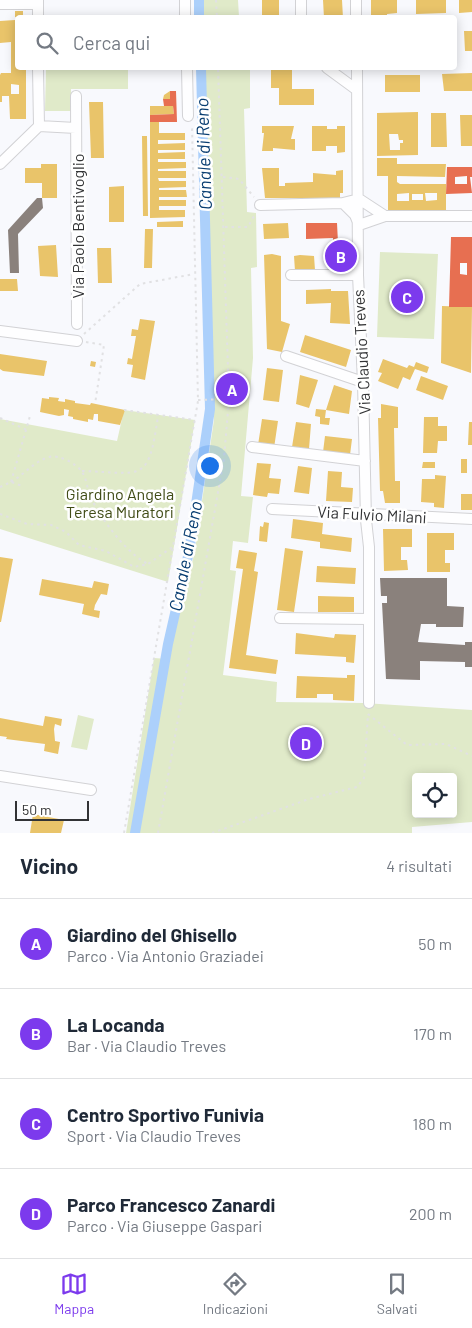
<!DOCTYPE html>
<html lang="it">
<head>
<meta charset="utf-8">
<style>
	:root { --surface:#fff; --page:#f2f2f3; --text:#1f2937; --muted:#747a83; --line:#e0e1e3; --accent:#7c3aed }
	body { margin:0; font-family:Barlow,sans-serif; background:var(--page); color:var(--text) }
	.controls { position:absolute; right:15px; bottom:15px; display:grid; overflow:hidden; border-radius:5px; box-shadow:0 2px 12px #0003 }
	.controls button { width:45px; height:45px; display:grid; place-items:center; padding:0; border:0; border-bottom:1px solid var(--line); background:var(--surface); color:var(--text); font:25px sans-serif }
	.scale { position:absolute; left:15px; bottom:12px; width:74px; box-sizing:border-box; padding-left:5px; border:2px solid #323335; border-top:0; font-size:14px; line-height:18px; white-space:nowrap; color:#323335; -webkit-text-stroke:4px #fff; paint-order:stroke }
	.you { position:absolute; left:209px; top:465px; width:18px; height:18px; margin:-12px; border:4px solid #fff; border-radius:50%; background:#1a73e8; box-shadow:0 0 0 8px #1a73e833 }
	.badge { display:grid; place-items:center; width:32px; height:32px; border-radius:50%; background:var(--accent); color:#fff; font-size:16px; font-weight:700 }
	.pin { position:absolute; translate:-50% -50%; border:2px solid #fff; box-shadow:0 1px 5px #0006 }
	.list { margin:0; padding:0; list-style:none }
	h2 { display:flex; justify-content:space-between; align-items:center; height:65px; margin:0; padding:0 20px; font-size:21px }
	h2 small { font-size:16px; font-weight:400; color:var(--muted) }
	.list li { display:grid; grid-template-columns:32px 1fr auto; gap:15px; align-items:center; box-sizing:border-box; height:90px; padding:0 20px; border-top:1px solid var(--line) }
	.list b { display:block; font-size:19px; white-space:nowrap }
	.list p { margin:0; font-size:16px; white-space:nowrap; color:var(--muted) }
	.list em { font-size:16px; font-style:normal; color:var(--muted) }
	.icon { flex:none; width:28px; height:28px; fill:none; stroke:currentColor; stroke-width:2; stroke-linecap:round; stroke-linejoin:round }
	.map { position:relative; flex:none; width:472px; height:833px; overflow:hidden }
	.search { position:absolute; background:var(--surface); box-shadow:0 2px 12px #0003; left:15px; right:15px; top:15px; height:55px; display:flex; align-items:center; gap:12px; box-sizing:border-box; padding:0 18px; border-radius:5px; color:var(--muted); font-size:19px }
	.sheet { height:425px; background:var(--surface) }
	nav { display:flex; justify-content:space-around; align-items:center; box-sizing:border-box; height:70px; border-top:1px solid var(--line); background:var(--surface); font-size:14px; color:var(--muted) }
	nav a { display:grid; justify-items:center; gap:2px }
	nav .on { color:var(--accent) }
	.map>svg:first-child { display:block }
</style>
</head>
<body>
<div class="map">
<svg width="472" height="833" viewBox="0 0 472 833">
	<rect width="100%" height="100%" fill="#f8f9fd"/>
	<path fill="#e0eac9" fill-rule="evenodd" d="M202 0H238L239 17H203Z
		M46 68H128V89H71V111H45Z
		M204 68H250V108L244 109 247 212 256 213 257 267 251 268 253 358 241 496 253 497 248 543 233 541 230 570 236 571 223 675 277 682 276 702 364 703 472 710V822L412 827V833H126L154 658 168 659 194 555 214 420ZM416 777H453V814H416Z
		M380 252 438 254 434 339 377 337Z
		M124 410 195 420 168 582 0 529V419L117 441Z
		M78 715 94 719 87 750 71 747Z"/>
	<path fill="#e9c46a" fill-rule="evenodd" d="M262 0H279V18H262Z
		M323 0H342L343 18H324Z
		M371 0H397V13L387 14V18H371Z
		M416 0H446V13L416 14Z
		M459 0H472V12L459 13Z
		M15 11H23V18L15 17Z
		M15 20H18V68H26V119H10L9 96H2V102H0V75L1 73H11V42L0 43V21ZM11 84 19 85V94H11Z
		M464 31H472V51H465Z
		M271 68H292V89H314V105H279V88H271Z
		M472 73V91H444L442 74Z
		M385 75H420V92H385Z
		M170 91V99H163L164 95Z
		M89 102H103L104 158H91Z
		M150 106H173L174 114 150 115Z
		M418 112V155L377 156V113ZM389 134H398L399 140H403V143H400V150H390Z
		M431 113H446L447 147H431Z
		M460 115H472V146H461Z
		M150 122H159V133H185V140H158V144L185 143V150H158V153L185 152V159H158V162H186V168L158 169V171H186V178H158L159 181H186V187L159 188V190H186L187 197H159V200H186V206H159V210H185V217L150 218Z
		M262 126H294L291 139H295V150L273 148V151H262L264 133H262Z
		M312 126H327V129H337V126H345V152L337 153V146H326V151H312Z
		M142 136H147L148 216H143Z
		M377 158H397V164H446L445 177 397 176V182L400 184H446V210H388V176H377ZM409 193V201H397V194ZM425 193H437V200L426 201ZM412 194H423V200H412Z
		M41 164H57V198H42V183H25V168H41Z
		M262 168H279V186H285V183L313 182V173L336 175V171L343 170V193H340V201H317L316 198H265Z
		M124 186V222H109V187Z
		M183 221V227H157V222Z
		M288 223 289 238 264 239 263 224Z
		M145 229H153L152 268H144Z
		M56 245 58 277 40 276 38 246Z
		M97 248H111L112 283H98Z
		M272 254 281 256V321L290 324 282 352 267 349 264 255Z
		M300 255 314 256 315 270 295 271 294 256Z
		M0 279H17L18 291H0Z
		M331 289V291H348L350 324 330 323 331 303 306 304V290Z
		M442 306 472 307 471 373 441 363Z
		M140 319 155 321 145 380 131 377 133 365 127 364 128 358 132 359 136 336H131L132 329 138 330Z
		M305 335 351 350 346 367 300 352Z
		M0 354 47 361 44 376 3 371 0 369Z
		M383 359 407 368 409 365 414 367 416 362 429 367 427 373 415 369 410 380 403 377 398 389 378 381 382 373 378 372Z
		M91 361 96 362 95 367 90 366Z
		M267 368 283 370 279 402 263 400Z
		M300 375 318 380 309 408 296 404Z
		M421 376 448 386 443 400 416 390Z
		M334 385 352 391 349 414 326 410Z
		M49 397 59 398 58 401 65 402V399L75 401V403L90 405 91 403 125 410 120 425 98 421V414H94L93 420 88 419V422L73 419V417L68 416 69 410 64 409V415L59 416 40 412 42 398 49 399Z
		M381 404 398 407V428H394L395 481H400V503H385L383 491H380L378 418H381Z
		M316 409 326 410 325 418H330L329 425 320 424V417L315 416Z
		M424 417H438V426H447V441H438L437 453H423Z
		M262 419 278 421 274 448 258 445Z
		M296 422 311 424 309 449 292 447Z
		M469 422H472V445H468Z
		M325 436 352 439 350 455 323 452Z
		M461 459H467V473H461Z
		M423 462H435V468H422Z
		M257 463 271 464 269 478 281 479 279 494 268 493 267 497 253 495Z
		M298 466 312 468 309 494 294 492Z
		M328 471 342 472 341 487 353 488 352 502 326 501Z
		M435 475 446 476 444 508 434 507V503L421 502 422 479H435Z
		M461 494H472V510H461Z
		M293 519 323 523 322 534 352 538 351 552 320 548V542L291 538Z
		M264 522 269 523 267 542 259 541 260 526 263 527Z
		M383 529H412V547H401V560H407L408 570 384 571Z
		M427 533H454V550H445V563H450V572H427Z
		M285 548 303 551 294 612 277 610Z
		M239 550 257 553 254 571 258 572 246 655 278 660 276 674 229 668 243 569 236 568Z
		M0 557 13 559 1 622H0Z
		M317 566 356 568 355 584 316 582Z
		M42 579 92 588 94 581 109 584 107 595 101 594 95 605 94 610 100 611 99 618 82 614 84 604 39 595Z
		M318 596 354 597V612H318Z
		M296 633 334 638 335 634 356 635 354 663 346 662V657L295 654Z
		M347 675H355L354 701 333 700V694H317V698H296L297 676 347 678Z
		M45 716 62 719 61 726 55 724 54 729 55 741 60 742 58 754 44 751 45 744 6 739 7 737 0 736V718L43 726Z
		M33 814 64 820 61 833H30Z"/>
	<path fill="#e76f51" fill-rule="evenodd" d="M170 91H176L177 122H150V115L174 114 173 106H164L163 99H170Z
		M447 167H472V177H470L472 193 446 194ZM467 176V184H455V177Z
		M306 223H337L338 243H347L348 270H333V238L306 239Z
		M451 237H472V307H449ZM460 263H467V275L460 274Z"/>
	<path fill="#8a817c" d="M37 198H42L43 208 18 234 19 273H10L8 230Z
		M380 578H447V606L464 607 463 627H436V624H421L418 642 465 645V642H472V667H465V662L420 661V680L386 679 382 603H387V596H381Z"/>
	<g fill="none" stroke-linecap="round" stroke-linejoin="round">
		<path stroke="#acd0fb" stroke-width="10" d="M199 0V18
			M135 833 168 644 189 552 210 409 201 68"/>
		<g stroke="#d2d2d5" stroke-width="12">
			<path id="street" d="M38 0V18
				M185 0V18
				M301 0V18
				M356 0V18
				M0 4H38
				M187 68 188 116
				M327 68 357 90
				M357 68 358 275 363 382 366 520 369 547V703
				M76 96 77 324
				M39 126 76 128
				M0 164 39 126 38 68
				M343 203 355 215 359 225 385 216
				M260 205 343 203 359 199 385 216H472
				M291 275H358
				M0 331 77 341
				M286 356 363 382
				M252 447 365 461
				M272 509 472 519
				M280 618 368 619
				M0 776 91 790"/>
		</g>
		<path stroke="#e1e1e3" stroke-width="2" stroke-dasharray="2.5 4" stroke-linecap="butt" d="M216 0 217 18
			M223 177 239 179 254 197
			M225 227H248L255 214
			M84 334 140 284 194 274
			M86 342 104 345 95 404
			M198 400 229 399
			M124 410 195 420
			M0 418 27 430
			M82 471C144 473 148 484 158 416
			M11 482C25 474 33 462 49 457 59 454 77 464 82 472 87 479 87 490 91 498 102 520 126 553 148 564
			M11 482 30 416
			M0 487 11 482 22 486
			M0 514 27 524 51 525 66 532 79 545 106 551 134 567 148 564 174 546
			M368 714 407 745 446 744 472 756
			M124 833 198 401 192 125
			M158 833 224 458 229 399 218 68
			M212 833 309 799 357 787 364 778 368 714"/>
		<use href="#street" stroke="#fefeff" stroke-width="10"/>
	</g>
	<g text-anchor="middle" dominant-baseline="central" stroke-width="5" stroke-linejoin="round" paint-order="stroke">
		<g font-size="16" fill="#323335" stroke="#fff">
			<text transform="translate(77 226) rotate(-90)">Via Paolo Bentivoglio</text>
			<text transform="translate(361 352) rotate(-93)">Via Claudio Treves</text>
			<text transform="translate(372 514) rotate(3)">Via Fulvio Milani</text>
		</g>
		<g font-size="16" fill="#404c16" stroke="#fff">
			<text x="120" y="493">Giardino Angela<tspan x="120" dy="18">Teresa Muratori</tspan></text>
		</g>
		<g font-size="18" font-style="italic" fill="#083d71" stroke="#fff">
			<text transform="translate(203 154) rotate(-92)">Canale di Reno</text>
			<text transform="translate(185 556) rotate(-79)">Canale di Reno</text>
		</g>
	</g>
</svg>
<div class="controls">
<button><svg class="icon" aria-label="locate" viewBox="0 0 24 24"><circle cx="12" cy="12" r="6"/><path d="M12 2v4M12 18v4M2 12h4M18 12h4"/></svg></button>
</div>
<div class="scale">50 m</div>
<div class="you"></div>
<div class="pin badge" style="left:232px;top:389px">A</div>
<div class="pin badge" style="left:341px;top:256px">B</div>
<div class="pin badge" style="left:407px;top:297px">C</div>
<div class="pin badge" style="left:306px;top:743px">D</div>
<div class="search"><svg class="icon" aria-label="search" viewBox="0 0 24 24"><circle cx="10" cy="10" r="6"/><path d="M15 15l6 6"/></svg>Cerca qui</div>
</div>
<section class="sheet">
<h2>Vicino<small>4 risultati</small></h2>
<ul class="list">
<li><span class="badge">A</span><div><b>Giardino del Ghisello</b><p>Parco · Via Antonio Graziadei</p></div><em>50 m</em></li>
<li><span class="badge">B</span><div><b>La Locanda</b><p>Bar · Via Claudio Treves</p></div><em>170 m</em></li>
<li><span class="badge">C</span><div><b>Centro Sportivo Funivia</b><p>Sport · Via Claudio Treves</p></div><em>180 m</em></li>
<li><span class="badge">D</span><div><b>Parco Francesco Zanardi</b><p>Parco · Via Giuseppe Gaspari</p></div><em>200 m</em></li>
</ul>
</section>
<nav>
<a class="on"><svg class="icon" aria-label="map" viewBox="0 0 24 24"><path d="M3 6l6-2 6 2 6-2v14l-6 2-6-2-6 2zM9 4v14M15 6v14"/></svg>Mappa</a>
<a><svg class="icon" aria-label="directions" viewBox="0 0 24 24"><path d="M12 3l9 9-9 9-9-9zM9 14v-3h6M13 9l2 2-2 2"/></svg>Indicazioni</a>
<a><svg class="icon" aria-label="saved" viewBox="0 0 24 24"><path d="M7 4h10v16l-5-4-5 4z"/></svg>Salvati</a>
</nav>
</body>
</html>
